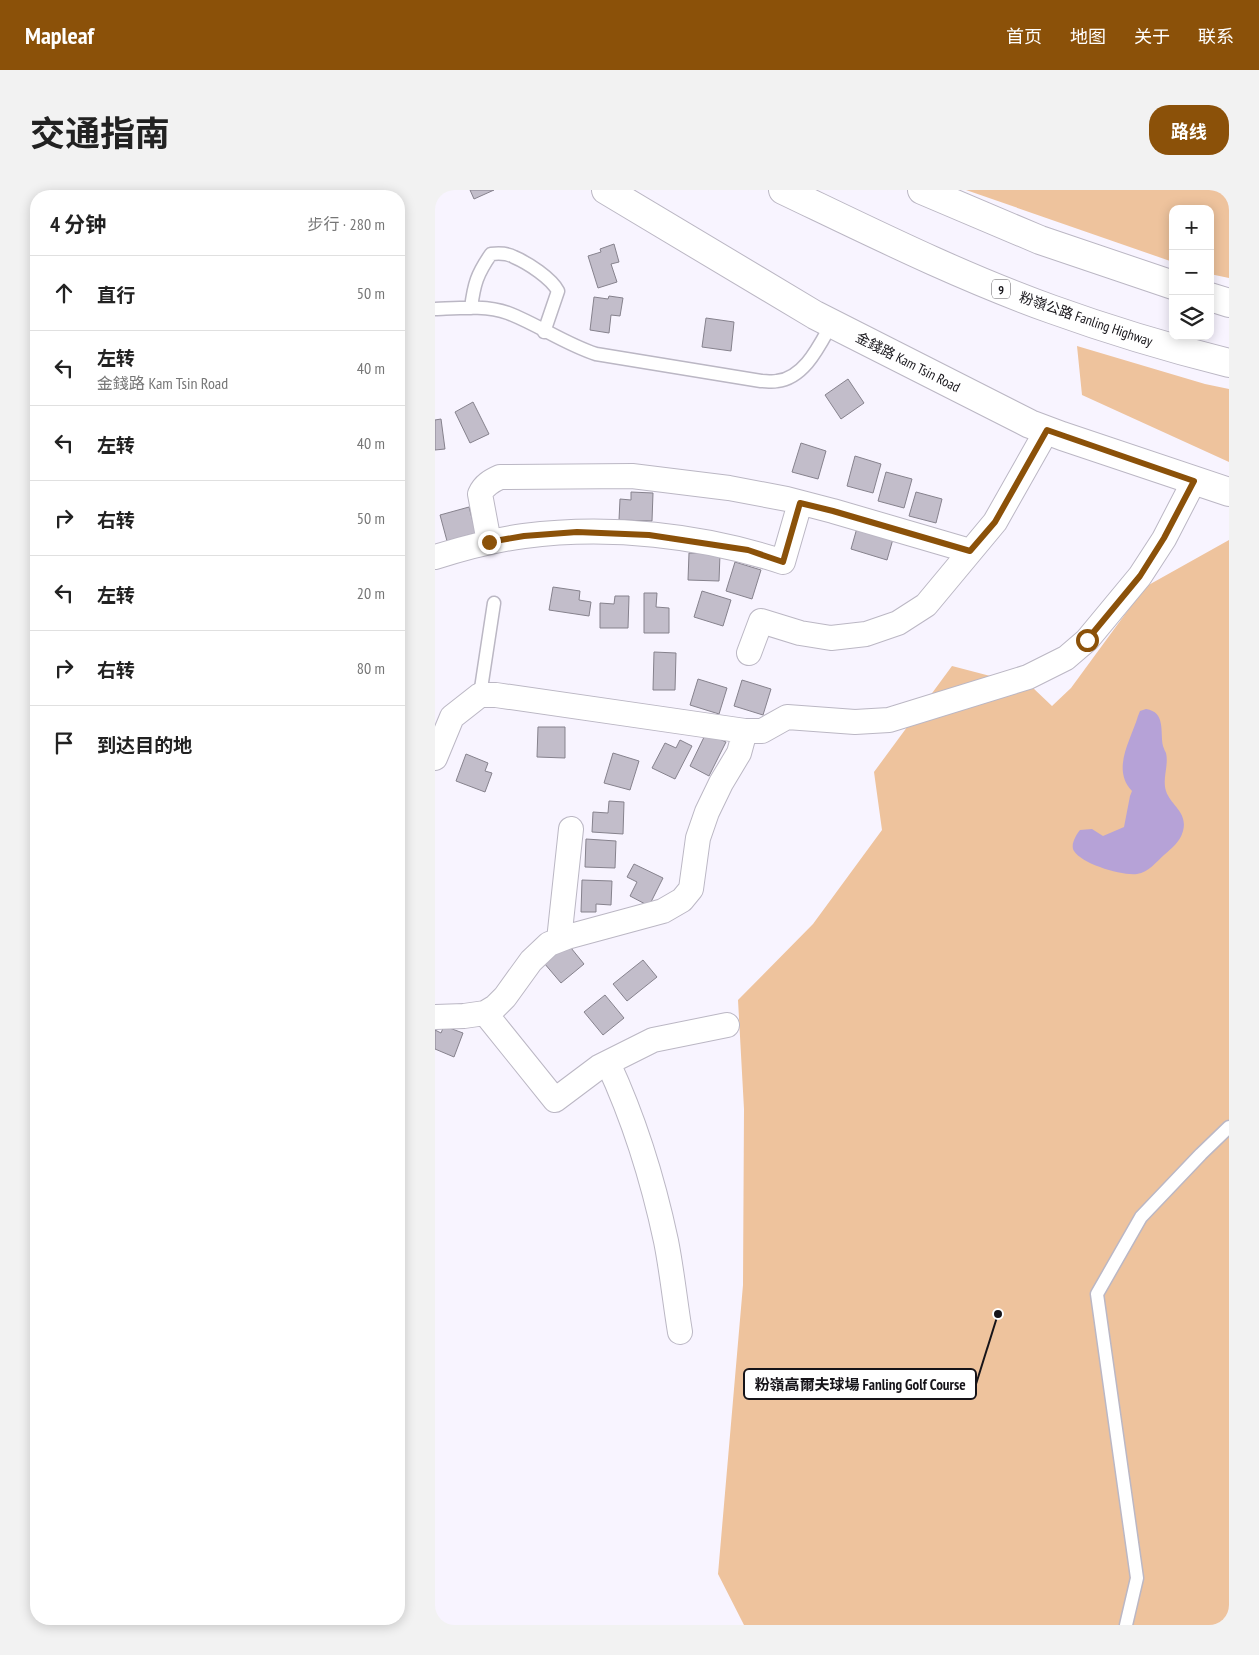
<!DOCTYPE html>
<html lang="zh">
<head>
<meta charset="utf-8">
<style>
	:root { --surface:#fff; --page:#f2f2f2; --text:#222; --muted:#767676; --line:#e0e0e0; --accent:#8b5109 }
	body { margin:0; font-family:"PT Sans Narrow","Noto Sans SC",sans-serif; background:var(--page); color:var(--text) }
	.controls { position:absolute; right:15px; top:15px; display:grid; overflow:hidden; border-radius:10px; box-shadow:0 2px 12px #0003 }
	.controls button { width:45px; height:45px; display:grid; place-items:center; padding:0; border:0; border-bottom:1px solid var(--line); background:var(--surface); color:var(--text); font:25px sans-serif }
	.stop { position:absolute; width:15px; height:15px; margin:-11px; border:4px solid #8b5109; border-radius:50%; background:#fff }
	.stop.end { background:#8b5109; border-color:#fff; box-shadow:0 1px 5px #0008 }
	.list { margin:0; padding:0; list-style:none }
	h2 { display:flex; justify-content:space-between; align-items:center; height:65px; margin:0; padding:0 20px; font-size:21px }
	h2 small { font-size:16px; font-weight:400; color:var(--muted) }
	.list li { display:grid; grid-template-columns:32px 1fr auto; gap:15px; align-items:center; box-sizing:border-box; height:75px; padding:0 20px; border-top:1px solid var(--line) }
	.list b { display:block; font-size:19px; white-space:nowrap }
	.list p { margin:0; font-size:16px; white-space:nowrap; color:var(--muted) }
	.list em { font-size:16px; font-style:normal; color:var(--muted) }
	.icon { flex:none; width:28px; height:28px; fill:none; stroke:currentColor; stroke-width:2; stroke-linecap:round; stroke-linejoin:round }
	.map { position:relative; flex:none; width:794px; height:1435px; overflow:hidden; border-radius:20px }
	header { display:flex; align-items:center; gap:30px; box-sizing:border-box; height:70px; padding:0 25px; background:var(--accent); color:#fff }
	header strong { font-size:24px }
	nav { display:flex; gap:28px; margin-inline-start:auto; font-size:18px }
	.intro { display:flex; align-items:center; justify-content:space-between; box-sizing:border-box; height:120px; padding:0 30px }
	h1 { margin:0; font-size:35px }
	.button { padding:12px 22px; border-radius:20px; background:var(--accent); color:#fff; font-size:18px; font-weight:700 }
	main { display:flex; gap:30px; padding:0 30px }
	aside { flex:1; background:var(--surface); border-radius:20px; box-shadow:0 2px 12px #0003 }
	.map>svg:first-child { display:block }
</style>
</head>
<body>
<header>
<strong>Mapleaf</strong>
<nav><a>首页</a><a>地图</a><a>关于</a><a>联系</a></nav>
</header>
<div class="intro"><h1>交通指南</h1><a class="button">路线</a></div>
<main>
<aside>
<h2>4 分钟<small>步行 · 280 m</small></h2>
<ul class="list">
<li><svg class="icon" aria-label="ahead" viewBox="0 0 24 24"><path d="M12 20V5M6 11l6-6 6 6"/></svg><div><b>直行</b></div><em>50 m</em></li>
<li><svg class="icon" aria-label="left" viewBox="0 0 24 24"><path d="M17 20v-9H6M10 6l-5 5 5 5"/></svg><div><b>左转</b><p>金錢路 Kam Tsin Road</p></div><em>40 m</em></li>
<li><svg class="icon" aria-label="left" viewBox="0 0 24 24"><path d="M17 20v-9H6M10 6l-5 5 5 5"/></svg><div><b>左转</b></div><em>40 m</em></li>
<li><svg class="icon" aria-label="right" viewBox="0 0 24 24"><path d="M7 20v-9h11M14 6l5 5-5 5"/></svg><div><b>右转</b></div><em>50 m</em></li>
<li><svg class="icon" aria-label="left" viewBox="0 0 24 24"><path d="M17 20v-9H6M10 6l-5 5 5 5"/></svg><div><b>左转</b></div><em>20 m</em></li>
<li><svg class="icon" aria-label="right" viewBox="0 0 24 24"><path d="M7 20v-9h11M14 6l5 5-5 5"/></svg><div><b>右转</b></div><em>80 m</em></li>
<li><svg class="icon" aria-label="arrive" viewBox="0 0 24 24"><path d="M6 21V4h12l-3 4 3 4H6"/></svg><div><b>到达目的地</b></div></li>
</ul>
</aside>
<div class="map">
<svg width="794" height="1435" viewBox="0 0 794 1435">
	<rect width="100%" height="100%" fill="#f8f4ff"/>
	<path fill="#eec39d" d="M531 0H794V88L775 84V19H738V72Z
		M642 156 770 194 794 199V272L647 205Z
		M794 350V1435H309L283 1384 308 1095 309 919 303 810 378 734 447 640 439 582 517 476 597 497 617 516 636 498 710 397Z"/>
	<path fill="#b6a2d7" d="M711 519C731 522 725 542 728 556 729 559 730 561 731 563 734 576 727 588 731 601 736 616 753 622 748 641 745 652 737 658 729 665 721 672 714 682 702 684 687 686 647 674 639 661 635 655 641 645 645 640L657 639 668 646 689 637 695 606 697 601C676 579 696 550 703 526L705 521Z"/>
	<path fill="#c2bdca" stroke="#86828d" d="M35 0H59L39 9Z
		M179 54 184 72 176 74 182 92 163 98 153 66 166 62 165 59Z
		M174 106 188 108 185 126 176 125 174 143 155 140 159 107 173 109Z
		M271 128 299 132 296 161 267 157Z
		M413 189 429 213 406 229 390 205Z
		M38 212 54 244 35 253 20 222Z
		M6 229 10 259 0 260V230Z
		M366 253 391 261 383 289 357 282Z
		M420 266 446 274 438 303 412 296Z
		M451 282 477 289 469 318 443 311Z
		M196 302 218 303 217 331 184 330 185 309 196 310Z
		M481 302 507 309 501 333 474 326Z
		M34 317 41 343 12 351 5 325Z
		M422 338 458 349 452 370 416 359Z
		M254 363 285 364 284 391 253 390Z
		M300 372 326 380 317 409 291 401Z
		M118 397 145 401 144 410 156 412 154 426 114 420Z
		M267 401 296 410 288 436 259 427Z
		M209 403H222L221 417 234 418V443H209Z
		M180 406H194L193 438H165V413L179 414Z
		M219 462 241 463 240 500H218Z
		M263 489 292 498 284 524 255 515Z
		M307 490 336 499 328 525 299 516Z
		M103 537H130V568L102 567Z
		M271 543 291 552 274 586 255 576Z
		M245 550 257 556 240 589 217 578 230 553 241 558Z
		M178 563 204 571 195 600 169 593Z
		M31 564 53 573 50 581 57 583 50 602 21 591Z
		M174 611 189 612 188 644 157 642 158 622 173 623Z
		M151 649 181 651 180 678 150 677Z
		M199 674 228 688 214 716 195 706 202 692 192 687Z
		M147 690 177 691 176 715 161 714V722H146Z
		M132 753 149 774 126 793 109 773Z
		M208 770 222 787 192 811 178 794Z
		M170 805 189 828 168 845 149 822Z
		M9 836 28 843 19 867 0 859V840L6 843Z"/>
	<g fill="none" stroke-linecap="round" stroke-linejoin="round">
		<g stroke="#bbb7c4" stroke-width="15">
			<path id="lane" d="M36 118C39 94 42 84 56 64 64 63 72 63 79 67 93 73 116 88 123 101L109 142
				M0 119C24 118 51 115 73 123 104 135 130 154 161 164L326 191C331 191 337 192 342 191 370 188 385 154 397 133
				M45 505 59 413
				M691 1435 702 1388 662 1104 706 1027 766 964 794 937"/>
		</g>
		<g stroke="#bbb7c4" stroke-width="26">
			<path id="street" d="M54 352 45 304C49 295 56 291 65 287L197 286 294 298 352 309 398 321 535 361
				M0 367C29 358 58 350 89 346 174 335 266 345 348 372L365 313
				M314 463 326 431 365 443 396 448 431 444 463 433 491 415 560 332 612 240
				M0 568 17 527 45 505H61L310 541H327L352 527 420 532 454 530 593 487 631 468 652 450 705 386 729 349 759 291
				M124 750 136 639
				M50 823 120 910 164 877 218 850 292 835
				M0 827 29 826 50 823 60 817 70 807 96 771 114 754 132 747 228 721 247 710 256 699 263 648 272 622 286 593 304 563 310 541
				M173 873C199 929 218 990 231 1051 237 1081 240 1112 245 1142"/>
		</g>
		<g stroke="#bbb7c4" stroke-width="30">
			<path id="secondary" d="M171 0 380 125 595 234 627 246 794 302"/>
		</g>
		<g stroke="#bbb7c4" stroke-width="30">
			<path id="highway" d="M348 0C436 42 524 86 616 119 674 140 734 158 794 173
				M487 0 605 50 738 95
				M775 107 794 113"/>
		</g>
		<use href="#lane" stroke="#fff" stroke-width="12"/>
		<use href="#street" stroke="#fff" stroke-width="24"/>
		<use href="#secondary" stroke="#fff" stroke-width="28"/>
		<use href="#highway" stroke="#fff" stroke-width="28"/>
	</g>
	<g fill="none" stroke-linecap="round" stroke-linejoin="round">
		<path stroke="#8b5109" stroke-width="6" d="M54 352 89 346 142 342 214 345 313 360 348 372 365 313 398 321 535 361 560 332 612 240 759 291 729 348 705 386 652 450"/>
	</g>
	<g text-anchor="middle" dominant-baseline="central" stroke-width="4" stroke-linejoin="round" paint-order="stroke">
		<rect fill="#fff" stroke="#5c5a5e" stroke-width="1" x="557" y="89.5" width="18" height="19" rx="4"/>
		<g font-size="12" font-weight="bold" fill="#161419">
			<text x="566" y="99">9</text>
		</g>
		<g font-size="14" fill="#161419" stroke="#fff">
			<text transform="translate(651 129) rotate(19)">粉嶺公路 Fanling Highway</text>
			<text transform="translate(473 172) rotate(27)">金錢路 Kam Tsin Road</text>
		</g>
	</g>
	<path fill="none" stroke="#161419" stroke-width="2" d="M563 1124L541 1194"/>
	<circle fill="#161419" stroke="#fff" stroke-width="2" cx="563" cy="1124" r="5"/>
	<rect fill="#fff" stroke="#161419" stroke-width="2" x="309" y="1179" width="232" height="30" rx="5"/>
	<g font-size="15" text-anchor="middle" font-weight="bold" fill="#161419">
		<text x="425" y="1200">粉嶺高爾夫球場 Fanling Golf Course</text>
	</g>
</svg>
<div class="controls">
<button>+</button>
<button>−</button>
<button><svg class="icon" aria-label="layers" viewBox="0 0 24 24"><path d="M12 4l9 5-9 5-9-5zM3 14l9 5 9-5"/></svg></button>
</div>
<div class="stop" style="left:652px;top:450px"></div>
<div class="stop end" style="left:54px;top:352px"></div>
</div>
</main>
</body>
</html>
